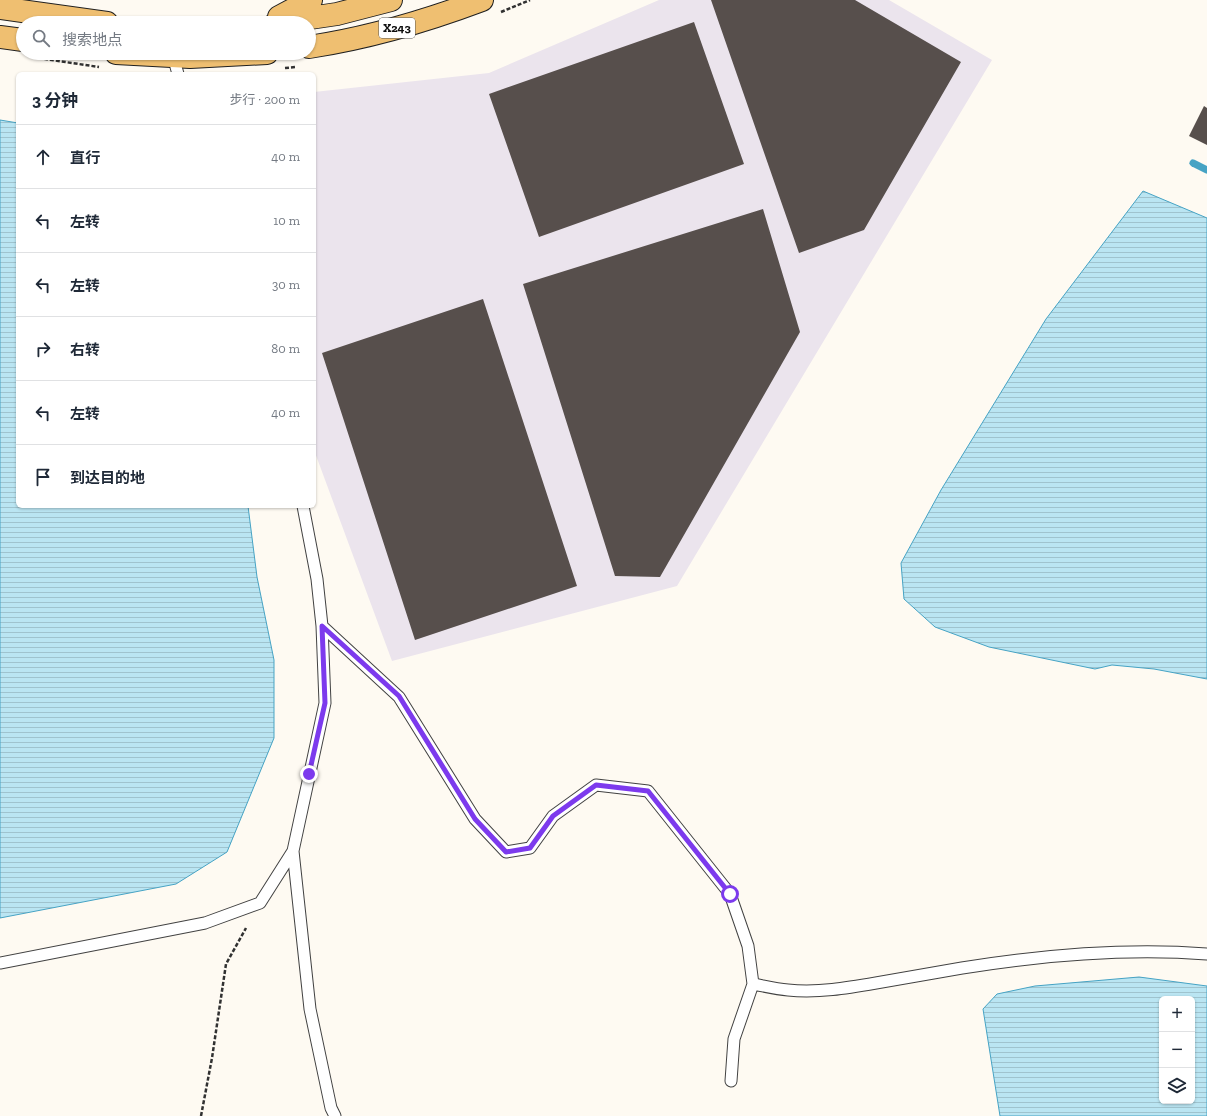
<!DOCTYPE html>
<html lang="zh">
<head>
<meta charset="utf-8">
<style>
	:root { --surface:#fff; --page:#f2f2f3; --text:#1f2937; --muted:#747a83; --line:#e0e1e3 }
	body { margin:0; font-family:"Zilla Slab","Noto Sans SC",serif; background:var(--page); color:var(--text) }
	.controls { position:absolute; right:12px; bottom:12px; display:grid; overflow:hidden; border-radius:6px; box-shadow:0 1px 3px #0004 }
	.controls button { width:36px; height:36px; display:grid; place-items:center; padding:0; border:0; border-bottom:1px solid var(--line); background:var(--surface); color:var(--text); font:20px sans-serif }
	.stop { position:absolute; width:12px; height:12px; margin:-9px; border:3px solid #7c3aed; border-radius:50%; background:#fff }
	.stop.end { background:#7c3aed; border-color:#fff; box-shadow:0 1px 4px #0008 }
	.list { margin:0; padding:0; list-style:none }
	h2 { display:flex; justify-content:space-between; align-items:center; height:52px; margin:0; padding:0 16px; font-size:17px }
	h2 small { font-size:13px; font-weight:400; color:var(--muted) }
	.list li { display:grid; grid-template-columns:26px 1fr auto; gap:12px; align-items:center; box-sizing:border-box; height:64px; padding:0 16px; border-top:1px solid var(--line) }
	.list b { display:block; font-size:15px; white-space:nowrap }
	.list em { font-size:13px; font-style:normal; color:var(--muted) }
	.icon { flex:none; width:22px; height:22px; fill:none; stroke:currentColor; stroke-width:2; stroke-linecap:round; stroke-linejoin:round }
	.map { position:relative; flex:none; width:1207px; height:1116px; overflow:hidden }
	.search { position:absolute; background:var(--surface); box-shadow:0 1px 3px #0004; left:16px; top:16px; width:300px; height:44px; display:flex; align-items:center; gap:10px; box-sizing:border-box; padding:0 14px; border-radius:22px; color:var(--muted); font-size:15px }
	.panel { position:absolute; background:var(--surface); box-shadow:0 1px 3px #0004; left:16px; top:72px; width:300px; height:436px; border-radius:6px }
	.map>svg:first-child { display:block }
</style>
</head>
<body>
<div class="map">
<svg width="1207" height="1116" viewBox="0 0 1207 1116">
	<defs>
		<pattern id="water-rules" width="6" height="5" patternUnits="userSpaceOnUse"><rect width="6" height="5" fill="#bae5f2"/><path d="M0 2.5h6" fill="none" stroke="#9fc3ce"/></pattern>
	</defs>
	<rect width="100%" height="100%" fill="#fefaf2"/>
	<path fill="#ebe4ed" d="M659 0H889L992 60 677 586 392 661 314 450V92L489 73Z"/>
	<path fill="url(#water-rules)" stroke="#46a3c4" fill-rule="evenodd" d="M0 120 18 123V506H248L257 577 274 660V738L227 852 176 884 0 918Z
		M1143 191 1207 218V679L1154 669 1112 665 1095 669 989 647 935 627 904 599 901 563 941 490 1046 319Z
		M1139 977 1207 986V1116H1000L983 1009 997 994 1035 986ZM1162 999H1192V1101H1162Z"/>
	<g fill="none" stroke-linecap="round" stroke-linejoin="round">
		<path stroke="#46a3c4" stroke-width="7" d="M1193 163 1207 170"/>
	</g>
	<path fill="#574f4c" d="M711 0H855L961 62 864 230 799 253Z
		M694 22 744 164 539 237 489 94Z
		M1204 106 1207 108V145L1189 136Z
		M763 209 800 332 660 577 615 576 523 284Z
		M483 299 577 586 415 640 322 353Z"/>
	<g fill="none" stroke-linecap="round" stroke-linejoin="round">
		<g stroke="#424242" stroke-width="13">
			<path id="lane" d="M173 56 178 74
				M303 506 317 579 322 626 325 703 293 851 310 1009 331 1108 335 1116
				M322 626 399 697 475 819 506 852 530 848 553 816 596 785 648 791 730 894 748 946 753 984 734 1039 731 1081
				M0 963 205 923 260 903 293 851
				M753 984C764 986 776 989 788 990 818 993 847 988 876 983 905 978 933 973 962 968 1043 955 1126 948 1207 954"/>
		</g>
		<g stroke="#202020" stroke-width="24">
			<path id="primary" d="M0 8 107 23
				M279 17 311 0
				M276 23 337 14 391 0
				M0 37 23 40
				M309 47C369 38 426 21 482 0
				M116 53 190 57 267 53"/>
		</g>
		<path stroke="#313131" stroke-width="2.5" stroke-dasharray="4 2" stroke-linecap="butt" d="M501 12 530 0
			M38 58 99 67
			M285 68 296 67
			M201 1116 212 1058 226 964 246 928"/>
		<use href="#lane" stroke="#fff" stroke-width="11"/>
		<use href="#primary" stroke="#efbf71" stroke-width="22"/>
	</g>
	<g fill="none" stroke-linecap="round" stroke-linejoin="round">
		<path stroke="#7c3aed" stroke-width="5" d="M309 774 325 703 322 626 399 696 475 819 506 852 530 848 553 816 596 785 648 791 730 894"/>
	</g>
	<g text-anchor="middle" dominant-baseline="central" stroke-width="4" stroke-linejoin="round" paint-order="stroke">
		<rect fill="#fff" stroke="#575757" stroke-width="1" x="379" y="18" width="36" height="20" rx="3"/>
		<g font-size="12" font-weight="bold" fill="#0f0f0f">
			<text x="397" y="28">X243</text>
		</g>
	</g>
</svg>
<div class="controls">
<button>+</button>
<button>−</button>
<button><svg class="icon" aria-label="layers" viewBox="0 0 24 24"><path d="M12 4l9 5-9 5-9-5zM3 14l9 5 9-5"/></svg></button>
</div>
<div class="stop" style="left:730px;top:894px"></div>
<div class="stop end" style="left:309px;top:774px"></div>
<div class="search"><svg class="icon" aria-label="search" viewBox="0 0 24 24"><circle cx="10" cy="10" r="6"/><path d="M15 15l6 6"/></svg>搜索地点</div>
<section class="panel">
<h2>3 分钟<small>步行 · 200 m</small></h2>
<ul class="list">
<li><svg class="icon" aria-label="ahead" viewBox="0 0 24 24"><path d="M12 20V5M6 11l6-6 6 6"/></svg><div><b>直行</b></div><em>40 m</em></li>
<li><svg class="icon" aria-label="left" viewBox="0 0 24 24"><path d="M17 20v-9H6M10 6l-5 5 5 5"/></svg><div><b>左转</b></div><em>10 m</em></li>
<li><svg class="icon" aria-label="left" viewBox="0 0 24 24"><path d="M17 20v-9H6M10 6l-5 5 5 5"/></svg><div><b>左转</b></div><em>30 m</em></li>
<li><svg class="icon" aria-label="right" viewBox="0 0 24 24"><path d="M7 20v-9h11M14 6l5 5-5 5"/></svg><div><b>右转</b></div><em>80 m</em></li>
<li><svg class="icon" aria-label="left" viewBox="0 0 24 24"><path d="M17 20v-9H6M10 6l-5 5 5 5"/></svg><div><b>左转</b></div><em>40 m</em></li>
<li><svg class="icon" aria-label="arrive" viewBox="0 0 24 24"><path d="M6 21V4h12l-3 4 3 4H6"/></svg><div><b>到达目的地</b></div></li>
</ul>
</section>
</div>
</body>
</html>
